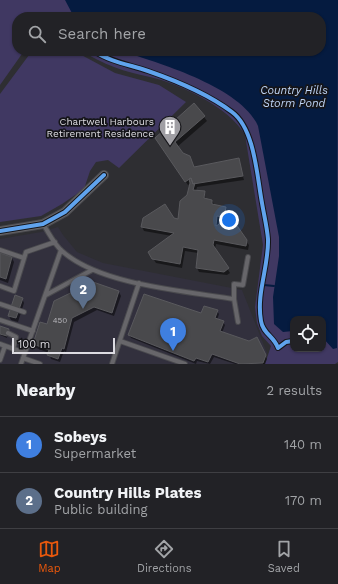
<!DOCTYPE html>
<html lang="en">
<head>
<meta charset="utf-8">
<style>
	:root { --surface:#222226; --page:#2e2f32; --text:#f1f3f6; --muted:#a2a4a7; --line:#3f3f43; --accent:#ea580c }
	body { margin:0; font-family:"Work Sans",sans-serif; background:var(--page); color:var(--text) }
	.controls { position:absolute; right:12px; bottom:12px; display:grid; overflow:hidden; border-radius:8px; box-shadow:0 1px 3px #0004 }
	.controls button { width:36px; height:36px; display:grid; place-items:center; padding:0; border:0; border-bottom:1px solid var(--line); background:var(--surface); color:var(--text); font:20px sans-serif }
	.scale { position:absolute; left:12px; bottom:10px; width:103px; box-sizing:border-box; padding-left:4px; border:2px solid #dddce2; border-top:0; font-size:11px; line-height:14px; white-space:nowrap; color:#dddce2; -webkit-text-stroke:3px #151519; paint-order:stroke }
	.you { position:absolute; left:229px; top:220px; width:14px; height:14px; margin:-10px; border:3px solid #fff; border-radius:50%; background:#1a73e8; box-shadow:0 0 0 6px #1a73e833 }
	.badge { display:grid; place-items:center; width:26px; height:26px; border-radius:50%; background:var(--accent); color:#fff; font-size:13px; font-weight:700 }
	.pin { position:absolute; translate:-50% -33px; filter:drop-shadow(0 1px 2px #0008) }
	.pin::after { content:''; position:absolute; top:21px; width:14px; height:12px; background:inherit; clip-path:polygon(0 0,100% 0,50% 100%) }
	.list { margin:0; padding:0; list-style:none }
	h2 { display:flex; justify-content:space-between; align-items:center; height:52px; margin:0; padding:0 16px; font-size:17px }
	h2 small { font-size:13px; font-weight:400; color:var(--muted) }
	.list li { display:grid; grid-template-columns:26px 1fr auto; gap:12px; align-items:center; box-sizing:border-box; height:56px; padding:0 16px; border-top:1px solid var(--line) }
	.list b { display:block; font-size:15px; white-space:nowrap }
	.list p { margin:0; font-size:13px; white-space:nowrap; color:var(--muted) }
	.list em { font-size:13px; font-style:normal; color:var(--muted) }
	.icon { flex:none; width:22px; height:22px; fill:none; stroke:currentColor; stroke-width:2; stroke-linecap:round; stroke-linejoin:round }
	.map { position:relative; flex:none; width:338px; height:364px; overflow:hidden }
	.search { position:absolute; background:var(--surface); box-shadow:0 1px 3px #0004; left:12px; right:12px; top:12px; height:44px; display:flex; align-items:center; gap:10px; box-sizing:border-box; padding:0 14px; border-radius:16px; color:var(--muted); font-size:15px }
	.sheet { height:164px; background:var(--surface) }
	nav { display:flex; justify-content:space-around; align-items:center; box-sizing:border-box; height:56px; border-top:1px solid var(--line); background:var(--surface); font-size:11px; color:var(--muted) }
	nav a { display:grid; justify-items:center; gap:2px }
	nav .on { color:var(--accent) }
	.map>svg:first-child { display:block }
</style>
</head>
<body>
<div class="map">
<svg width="338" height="364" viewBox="0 0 338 364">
	<rect width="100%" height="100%" fill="#2e2e32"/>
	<path fill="#32303d" d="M58 227 63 235 77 252 103 263 242 290 267 353 263 364H0V239L41 232Z"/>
	<path fill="#403862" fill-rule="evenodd" d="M0 0H338V362L335 364H265L271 346 262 336 257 323 255 307 263 245 245 135C229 107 180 84 150 77 138 74 126 72 114 67 103 63 92 57 81 51H321V17H53L51 14 49 17H17V51H24L0 85ZM293 319H323V349H293Z
		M32 51H74L115 73 159 85 186 102 119 168 108 160 96 162 90 171 84 189 62 204 41 216 0 222V94Z"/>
	<path fill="#051b40" d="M65 0H338L337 348 333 349 323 338V319H293V331L283 332 274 324 273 297 279 256V237L258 126C241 87 159 63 121 51H321V17H74Z"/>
	<path fill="#0007" fill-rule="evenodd" d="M194 104 207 121 177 147 183 154 189 157 194 168 238 159 244 180 197 187 196 191 204 192 206 200 212 201 215 205 225 208 228 212 226 221 249 245 248 250 216 244 215 249 230 273 227 275 199 272 197 268 198 253 185 251 182 268 156 263 149 252 172 236 144 231 142 227 173 219 179 220 192 183 188 185 159 142ZM219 220 226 221 218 225Z
		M0 254 12 258 14 262 8 283 0 280Z
		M93 283 119 292 121 296 114 316 97 310 74 322 66 352 64 351 60 362 51 359 49 353 36 348 34 344 47 326Z
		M22 298 24 303 18 322 11 320 9 316Z
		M217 311 219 314 217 320 223 322 225 325 222 333 249 342H258L267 359 265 364H235L214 357 210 364 197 361 196 364 131 338 129 335Z
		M0 327 8 330 7 338 0 335Z"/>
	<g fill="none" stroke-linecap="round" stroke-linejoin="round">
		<path stroke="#051b40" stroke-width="2" d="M264 285 274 286"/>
	</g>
	<path fill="#49494c" stroke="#59595d" d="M194 103 205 116 175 142 183 153 190 156 194 167 239 158 243 176 193 184 191 178 185 182 155 138Z
		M191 178 193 184 195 183 193 190 205 191 204 198 212 200V204L226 207 224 217 217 216 216 226 231 217 247 240 246 246 214 240 213 245 229 268 224 272 196 268 198 250 183 247 180 264 152 259 148 252 174 233 141 227 143 218 165 204 174 218 178 219 180 201 187 195 190 183 189 179Z
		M0 253 12 257 6 279 0 277Z
		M93 282 119 291 112 313 94 307 72 318 64 349 62 348 58 359 47 355 49 350 33 344 40 322 47 324 54 301Z
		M144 294 201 313 204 306 218 310 215 318 224 321 220 331 249 341 257 337 266 355 263 363 240 364 212 354 208 362 196 358 194 361 128 335Z
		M15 295 23 298 16 318 8 316Z
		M0 326 9 329 7 336 0 334Z"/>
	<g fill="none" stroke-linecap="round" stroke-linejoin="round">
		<g stroke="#4a4a4e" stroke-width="6">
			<path id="lane" d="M43 224C49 233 54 244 62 251 100 285 184 291 234 299L238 322
				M0 250 24 258
				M0 286 14 291 26 252 55 242
				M46 295 92 270
				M234 299V284L243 285 248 257
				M0 304 24 312
				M0 320 33 331
				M8 333 16 337 13 349
				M120 341 185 364
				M0 344 25 353
				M23 358 40 364
				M0 360 5 346
				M21 364 61 250
				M112 364 139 283"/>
		</g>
		<g stroke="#4a4a4e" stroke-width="10">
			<path id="street" d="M0 231 43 224 65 212 104 175"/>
		</g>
		<use href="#lane" stroke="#67666a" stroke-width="4"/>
		<use href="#street" stroke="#67666a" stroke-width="8"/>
		<g stroke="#151519" stroke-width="6">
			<path id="cycleway" d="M94 51C110 62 131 65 148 71 177 81 208 94 232 112 255 129 257 177 262 203 264 215 267 227 268 239 269 266 256 293 261 321 263 334 274 336 278 348L286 342 293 341
				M0 231 43 224 65 212 104 175"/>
		</g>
		<use href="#cycleway" stroke="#60a3ed" stroke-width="4"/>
	</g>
	<defs>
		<g id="building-pin" transform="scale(1.15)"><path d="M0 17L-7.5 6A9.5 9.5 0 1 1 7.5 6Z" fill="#a09fa4" stroke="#151519"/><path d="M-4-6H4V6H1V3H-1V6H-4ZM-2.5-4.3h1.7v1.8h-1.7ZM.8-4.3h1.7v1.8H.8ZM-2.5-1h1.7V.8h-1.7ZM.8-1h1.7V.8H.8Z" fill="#fff"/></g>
	</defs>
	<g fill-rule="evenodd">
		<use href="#building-pin" x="170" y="127"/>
	</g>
	<g text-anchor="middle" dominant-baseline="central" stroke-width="3.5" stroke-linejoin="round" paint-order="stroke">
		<g font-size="8" fill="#b8b7bc">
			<text x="60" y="320">450</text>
		</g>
		<g font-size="10" fill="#dddce2" stroke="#151519" text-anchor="end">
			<text x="154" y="121">Chartwell Harbours<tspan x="154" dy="12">Retirement Residence</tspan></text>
		</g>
		<g font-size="11" font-style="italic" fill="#bfd5f7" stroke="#151519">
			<text x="294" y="90">Country Hills<tspan x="294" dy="13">Storm Pond</tspan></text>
		</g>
	</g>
</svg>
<div class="controls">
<button><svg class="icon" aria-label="locate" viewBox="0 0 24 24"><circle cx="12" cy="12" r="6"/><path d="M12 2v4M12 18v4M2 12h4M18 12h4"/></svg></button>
</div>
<div class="scale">100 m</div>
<div class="you"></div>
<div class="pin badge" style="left:173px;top:351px;background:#3f7fe0">1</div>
<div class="pin badge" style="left:83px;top:309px;background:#5c6f8a">2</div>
<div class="search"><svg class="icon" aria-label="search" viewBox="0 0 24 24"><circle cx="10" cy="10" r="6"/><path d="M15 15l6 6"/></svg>Search here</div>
</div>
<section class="sheet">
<h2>Nearby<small>2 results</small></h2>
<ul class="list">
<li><span class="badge" style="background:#3f7fe0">1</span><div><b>Sobeys</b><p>Supermarket</p></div><em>140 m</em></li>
<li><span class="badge" style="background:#5c6f8a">2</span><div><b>Country Hills Plates</b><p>Public building</p></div><em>170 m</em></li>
</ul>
</section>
<nav>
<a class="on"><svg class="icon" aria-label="map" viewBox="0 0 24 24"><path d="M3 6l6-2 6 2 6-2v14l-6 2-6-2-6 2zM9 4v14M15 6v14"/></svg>Map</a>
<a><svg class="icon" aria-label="directions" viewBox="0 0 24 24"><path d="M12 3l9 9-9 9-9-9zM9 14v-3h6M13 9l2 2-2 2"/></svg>Directions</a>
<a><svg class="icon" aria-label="saved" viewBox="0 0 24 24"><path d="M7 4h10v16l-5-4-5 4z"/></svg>Saved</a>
</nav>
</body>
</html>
